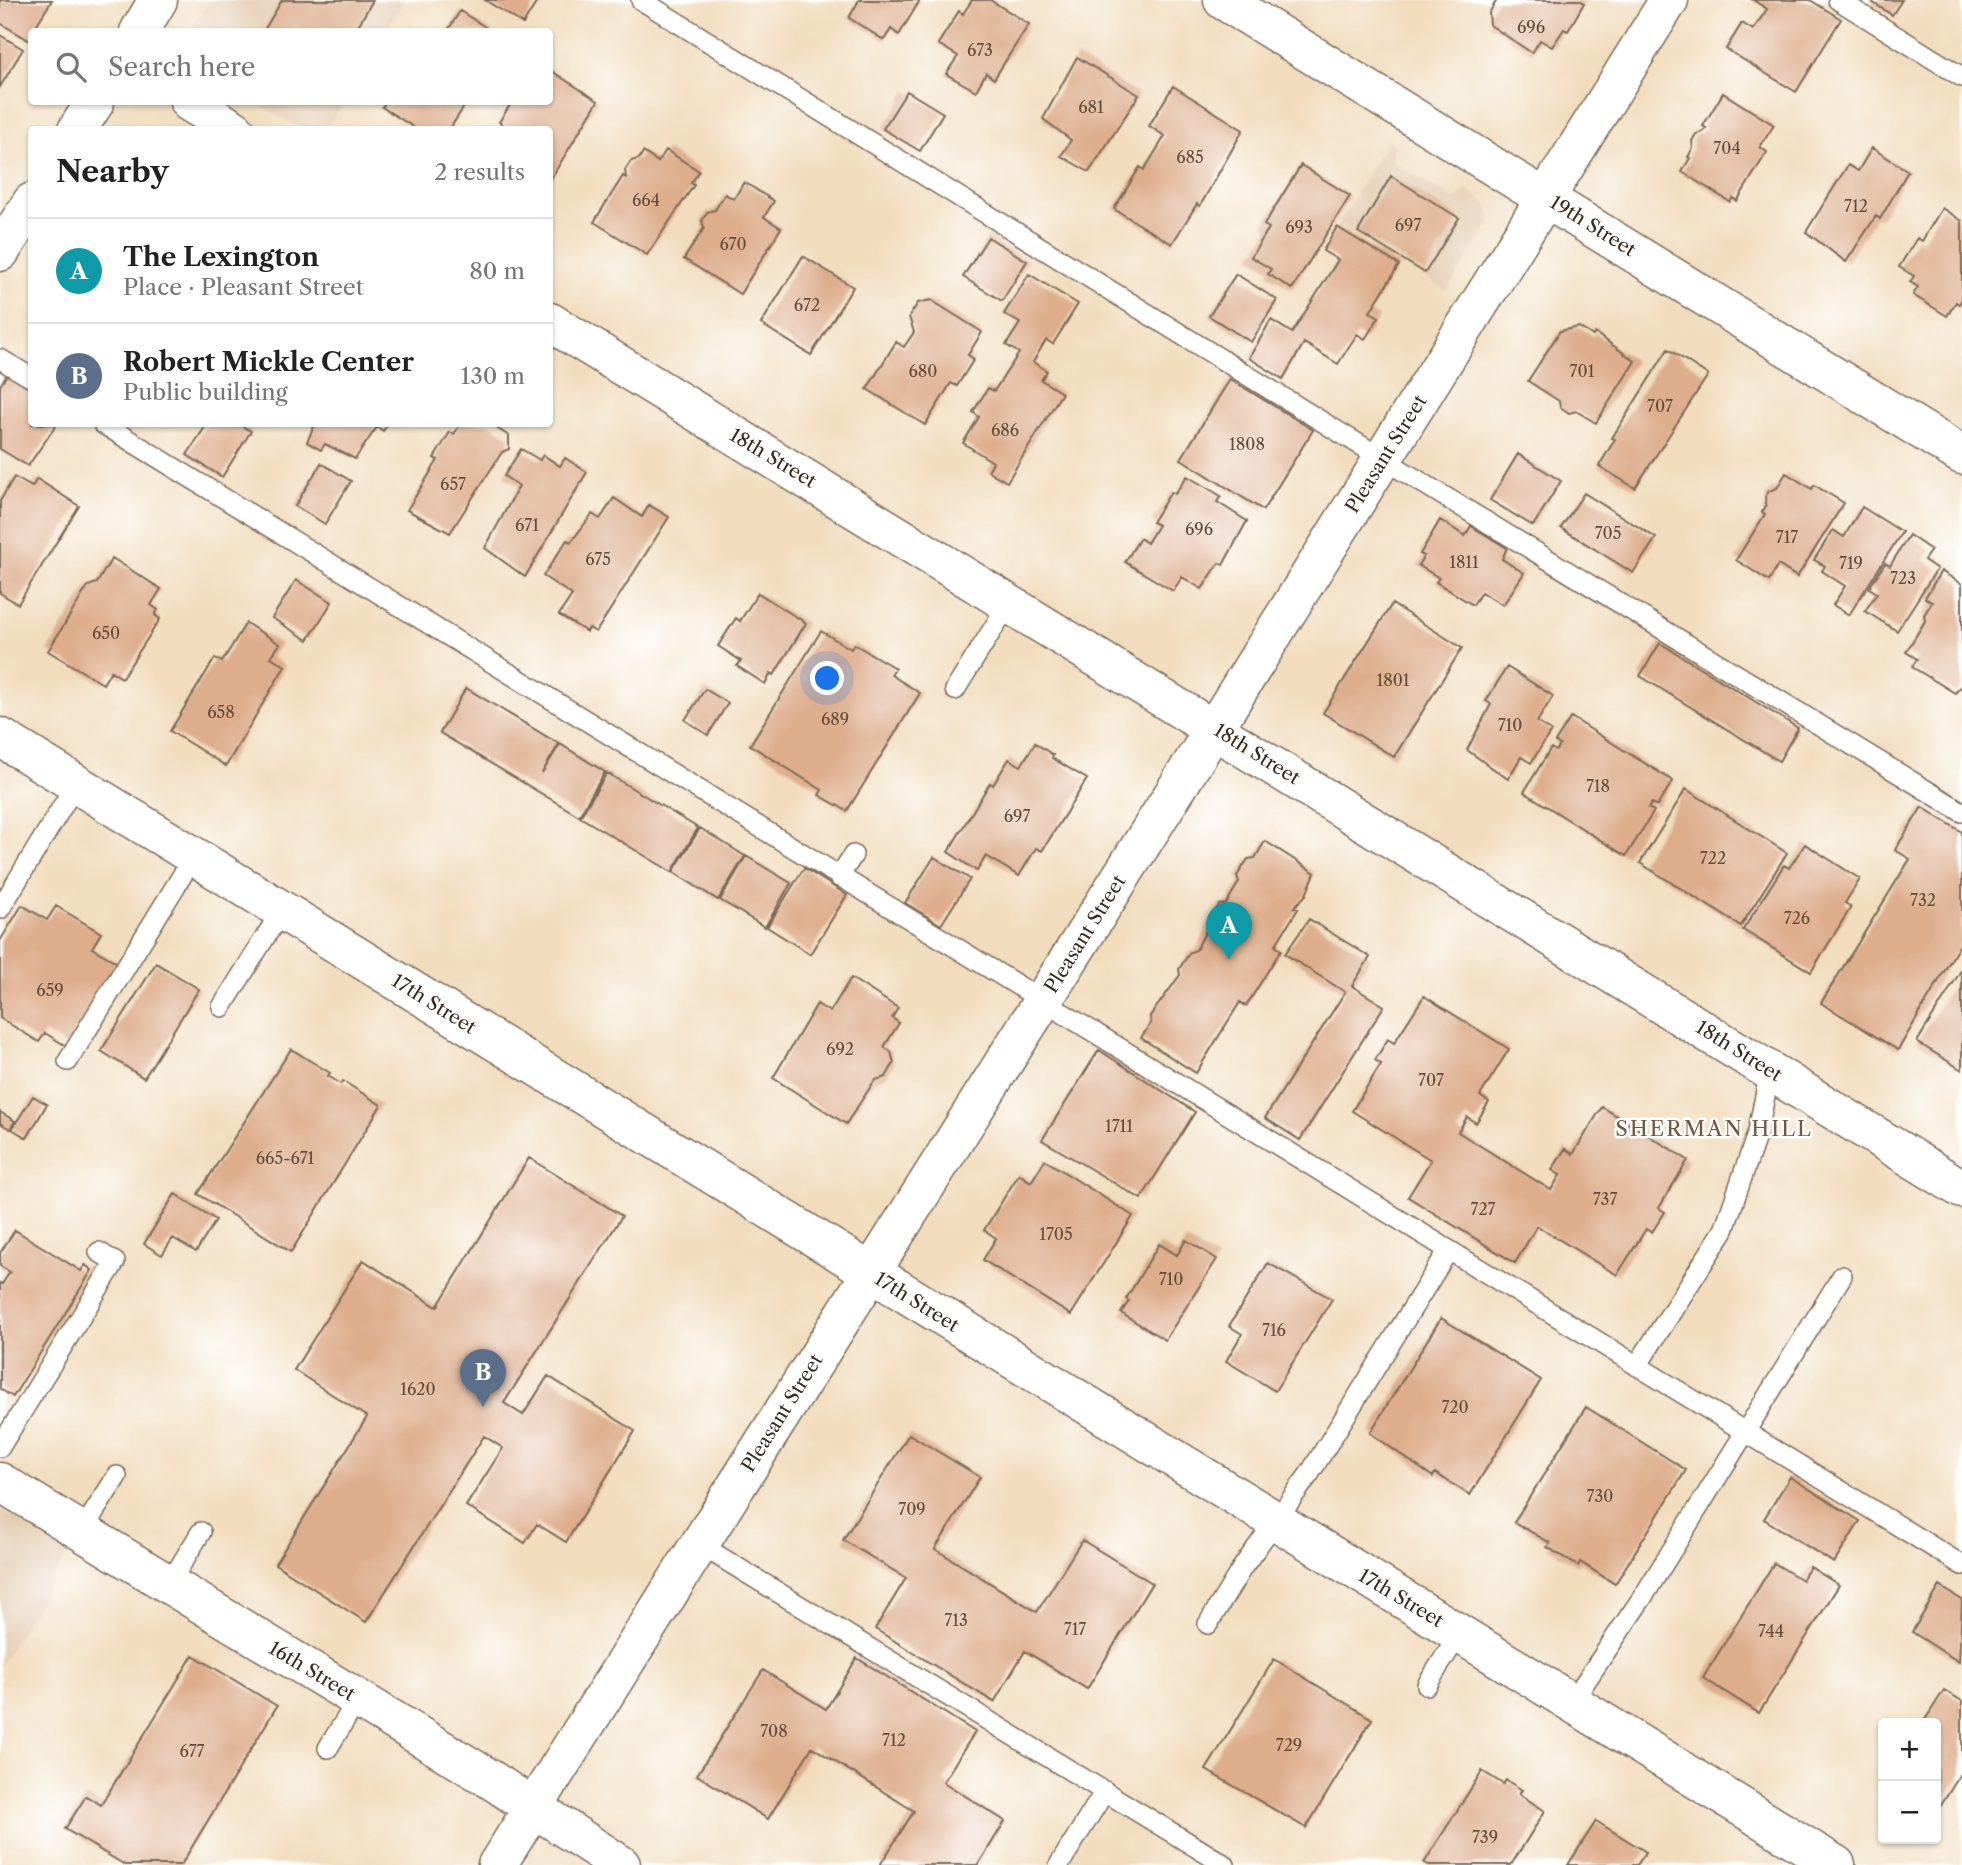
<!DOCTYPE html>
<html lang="en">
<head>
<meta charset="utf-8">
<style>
	:root { --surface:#fff; --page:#f2f2f2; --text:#222; --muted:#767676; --line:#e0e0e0; --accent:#d1495b }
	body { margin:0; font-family:"Libre Caslon Text",serif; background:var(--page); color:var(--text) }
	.controls { position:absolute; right:21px; bottom:21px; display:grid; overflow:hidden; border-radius:7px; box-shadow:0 2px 5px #0004 }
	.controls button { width:63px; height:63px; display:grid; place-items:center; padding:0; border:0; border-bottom:2px solid var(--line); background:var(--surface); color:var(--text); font:35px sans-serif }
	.you { position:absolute; left:828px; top:679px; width:24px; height:24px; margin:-18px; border:5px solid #fff; border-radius:50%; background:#1a73e8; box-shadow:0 0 0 10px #1a73e833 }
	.badge { display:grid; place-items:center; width:46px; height:46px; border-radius:50%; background:var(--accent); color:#fff; font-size:23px; font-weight:700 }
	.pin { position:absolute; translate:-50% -58px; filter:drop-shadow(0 2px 4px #0008) }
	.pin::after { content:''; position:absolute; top:37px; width:24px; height:21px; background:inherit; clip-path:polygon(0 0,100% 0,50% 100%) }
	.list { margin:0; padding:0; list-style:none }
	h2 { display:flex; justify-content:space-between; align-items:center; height:91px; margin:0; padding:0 28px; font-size:30px }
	h2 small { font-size:23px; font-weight:400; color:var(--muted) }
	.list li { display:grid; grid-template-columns:46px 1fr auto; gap:21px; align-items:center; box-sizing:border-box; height:105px; padding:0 28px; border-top:2px solid var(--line) }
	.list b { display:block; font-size:26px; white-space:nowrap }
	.list p { margin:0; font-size:23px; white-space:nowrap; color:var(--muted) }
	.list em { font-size:23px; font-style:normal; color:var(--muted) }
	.icon { flex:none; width:38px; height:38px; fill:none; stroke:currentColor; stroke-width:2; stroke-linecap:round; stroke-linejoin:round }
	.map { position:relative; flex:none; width:1962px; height:1865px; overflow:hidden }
	.search { position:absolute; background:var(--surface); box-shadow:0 2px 5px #0004; left:28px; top:28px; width:525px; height:77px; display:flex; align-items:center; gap:18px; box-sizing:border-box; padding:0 24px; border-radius:7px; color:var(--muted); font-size:26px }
	.panel { position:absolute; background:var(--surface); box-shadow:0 2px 5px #0004; left:28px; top:126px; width:525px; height:301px; border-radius:7px }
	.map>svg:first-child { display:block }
</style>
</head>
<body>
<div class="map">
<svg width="1962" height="1865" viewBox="0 0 1962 1865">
	<rect width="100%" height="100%" fill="#fff"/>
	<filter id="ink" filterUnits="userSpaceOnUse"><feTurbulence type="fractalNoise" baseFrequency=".0143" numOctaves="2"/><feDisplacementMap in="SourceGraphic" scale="14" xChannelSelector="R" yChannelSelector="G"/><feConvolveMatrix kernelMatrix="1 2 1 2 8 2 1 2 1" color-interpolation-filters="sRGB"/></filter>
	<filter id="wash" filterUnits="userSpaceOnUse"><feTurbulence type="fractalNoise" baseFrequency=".00686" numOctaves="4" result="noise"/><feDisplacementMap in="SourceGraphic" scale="28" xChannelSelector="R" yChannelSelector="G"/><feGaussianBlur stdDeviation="1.57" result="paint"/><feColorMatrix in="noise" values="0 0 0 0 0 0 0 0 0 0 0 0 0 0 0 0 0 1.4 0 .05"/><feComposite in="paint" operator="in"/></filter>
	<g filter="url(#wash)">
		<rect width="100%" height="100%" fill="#f1ddbe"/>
		<path fill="#e3cdb2" d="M209 0H405L386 31 189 32Z
			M255 102H343L326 130 301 129Z
			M1388 140 1394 144 1393 162 1455 200 1467 189 1489 207 1490 222 1447 291 1338 224Z
			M0 1509 69 1552 0 1665Z"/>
		<g id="blocks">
			<path fill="#ddad8c" d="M0 0H52L34 29 39 32H32V42L0 23Z
				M282 0H373L355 31 348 26 344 32H263Z
				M485 0H538L523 24Z
				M859 0H920L899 35 891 29 884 40 849 18Z
				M972 0H990L1029 24 994 79 986 73 976 91 946 74 958 56 938 44 959 11 963 14Z
				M1497 0H1580L1584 3 1568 31 1564 29 1552 47 1540 40 1532 53 1490 25 1489 13Z
				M1753 0H1810L1841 19 1796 92 1726 49 1742 23 1753 30 1767 9Z
				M1869 0H1902L1892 15Z
				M460 11 493 32H447Z
				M0 35 23 49 0 87Z
				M1077 57 1139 95 1089 172 1061 156 1071 140 1043 119Z
				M550 70 598 101 550 180V130H511L499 122 512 102H550Z
				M1173 86 1243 130 1200 206 1197 204 1172 244 1114 209 1140 167 1144 170 1165 136 1149 126Z
				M907 91 943 113 920 151 883 129Z
				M1723 93 1774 125 1760 147 1767 152 1737 201 1733 198 1730 202 1682 172 1690 158 1688 157 1693 148 1692 141 1696 134 1703 132 1706 128 1703 126Z
				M386 102H467L449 130H418L382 107Z
				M1872 148 1908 171 1880 219 1876 216 1846 262 1806 232 1848 165 1858 171Z
				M666 150 699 171 691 183 694 185 647 255 594 222 623 176 626 178 625 170 631 161 639 159 643 152 658 162Z
				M1301 165 1350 196 1292 289 1268 274 1271 269 1251 257 1269 228 1264 225Z
				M1391 176 1459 218 1425 273 1358 232Z
				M744 182 774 201 764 217 781 228 740 294 684 259 704 228 702 221 707 212 715 210 725 194 734 199Z
				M1942 208 1962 221V299L1959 304 1956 302 1947 316 1913 295 1918 287 1910 282 1914 276 1899 267 1917 238 1922 241Z
				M1337 227 1399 265 1370 312 1379 317 1365 339 1357 334 1338 364 1304 343 1283 379 1249 358 1271 320 1292 333 1338 260 1323 251Z
				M988 237 1027 261 1002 301 963 277Z
				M803 256 853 287 811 355 761 324Z
				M1029 274 1078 304 1053 344 1046 340 1033 362 1047 371 1041 380 1062 393 1007 482 988 471 993 462 963 443 979 417 973 412 988 388 994 391 1019 353 1006 345 1020 323 1004 314Z
				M1236 274 1277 300 1251 342 1209 316Z
				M931 300 982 332 968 355 974 359 957 386 951 383 925 425 867 389 896 342 904 347 914 332 909 317 918 303Z
				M1579 327 1593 336 1595 333 1635 361 1596 423 1576 411 1569 413 1560 407 1559 401 1528 381 1560 331Z
				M1668 349 1708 375 1635 488 1599 466 1615 439 1612 438Z
				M7 374 32 390V424H57L28 466 0 449V386Z
				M1230 379 1313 430 1263 510 1181 459Z
				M207 424H238L251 431 222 477 187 455Z
				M315 424H388L383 431 377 427 355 459 325 444 321 450 307 442Z
				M461 424H490L509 436V449L502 452 450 533 407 510 438 460 434 458 450 432 454 434Z
				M521 449 540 460 543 455 560 466 565 458 587 472 525 577 485 548 519 486 504 476Z
				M1518 454 1561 481 1533 526 1490 500Z
				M321 463 351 481 325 524 295 506Z
				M1786 473 1812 489 1814 485 1844 503 1797 577 1778 565 1769 581 1736 560 1765 514 1762 512 1766 506 1765 497 1769 491 1777 488Z
				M1187 476 1221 496 1217 502 1247 521 1223 565 1219 563 1202 589 1182 577 1173 591 1125 562 1140 538 1147 543 1158 525 1152 522 1171 492 1175 494Z
				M14 477 32 487 37 479 79 506 18 604 0 593V501Z
				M1584 493 1656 538 1633 573 1561 528Z
				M614 498 642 517 649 505 669 517 596 632 589 628 587 632 559 615 572 595 543 576 567 540 571 542 592 514 600 519Z
				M1862 507 1902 532 1849 615 1833 605 1845 586 1822 571 1825 566 1814 560 1833 530 1844 537Z
				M1440 520 1465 536 1471 526 1507 548 1502 559 1524 573 1503 605 1481 592 1473 605 1436 582 1439 578 1418 565 1424 556 1420 554Z
				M1909 535 1931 550 1924 560 1937 569 1897 631 1865 611 1877 593 1869 588 1885 563 1890 566Z
				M112 558 161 589 151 605 158 610 155 615 160 619 122 678 111 671 103 684 48 651 88 586 97 583Z
				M1941 571 1962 584V686L1955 693 1912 667 1917 659 1906 652 1925 621 1924 615 1932 602 1925 598Z
				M296 580 332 602 308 640 272 618Z
				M758 593 806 623 774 675 771 673 765 684 737 666 741 661 718 646 736 618 740 621Z
				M1392 604 1462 648 1394 757 1323 713Z
				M246 623 280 644 271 657 285 666 226 766 170 731 215 658 222 662Z
				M821 631 851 649 854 644 895 668 891 675 920 693 847 811 819 795 822 790 750 745Z
				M1660 643 1798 728 1779 761 1640 676Z
				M1507 667 1553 696 1537 722 1551 731 1531 763 1521 757 1508 779 1467 750 1491 704 1486 701Z
				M466 688 559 744 542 773 560 744 605 772 579 816 440 733Z
				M705 689 728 703 708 735 685 720Z
				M1571 717 1673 781 1657 806 1652 803 1648 808 1654 811 1626 856 1524 792 1551 748 1556 751 1560 745 1555 742Z
				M1035 743 1053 755 1052 758 1087 779 1042 851 1036 848 1019 876 986 856 977 871 948 852 990 783 993 785 1009 759 1021 766Z
				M607 773 698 828 672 872 580 817Z
				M1686 789 1787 853 1741 926 1640 863Z
				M1922 807 1962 832V941L1898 1050 1821 1003 1910 859 1895 850Z
				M700 828 745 856 718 900 673 872Z
				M1265 841 1315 873 1306 895 1294 907 1298 909 1275 946 1281 950 1246 1006 1240 1002 1196 1073 1141 1038 1151 1023 1150 1016 1180 975 1179 969 1190 952 1196 950 1219 905 1226 904 1239 882 1237 876 1248 859 1255 858Z
				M1805 844 1860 879 1845 903 1851 907 1811 972 1743 930 1784 865 1789 868Z
				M746 856 791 883 765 927 720 900Z
				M934 857 970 879 941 925 905 903Z
				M804 868 847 895 810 954 767 927Z
				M22 905 47 920 56 906 101 933 92 948 118 963 66 1046 45 1033 39 1042 0 1018V941Z
				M1309 919 1370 957 1352 986 1384 1006 1300 1140 1265 1118 1345 992 1285 954Z
				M156 963 199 989 144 1078 101 1051Z
				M1962 969V1070L1917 1042Z
				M851 978 898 1008 892 1018 899 1023 884 1047 891 1052 894 1063 886 1077 875 1080 846 1124 773 1078 817 1004 830 1012Z
				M1424 996 1509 1049 1480 1096 1489 1102 1476 1123 1467 1117 1458 1132 1551 1190 1560 1175 1552 1170 1565 1149 1573 1154 1602 1107 1688 1160 1659 1208 1665 1212 1652 1232 1646 1229 1617 1275 1537 1226 1515 1263 1408 1197 1431 1160 1352 1111 1381 1064 1375 1060 1388 1039 1394 1043Z
				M291 1049 330 1073 328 1076 341 1084 343 1081 381 1105 291 1252 198 1194Z
				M1099 1050 1195 1112 1141 1199 1042 1140Z
				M33 1096 47 1104 27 1138 12 1129Z
				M0 1112 15 1121 10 1129 0 1123Z
				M529 1158 622 1216 504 1403 523 1415 548 1376 635 1431 566 1542 537 1524 525 1543 466 1506 503 1448 484 1436 366 1622 275 1564 367 1417 294 1370 363 1260 437 1307Z
				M1045 1160 1133 1216 1071 1315 983 1260 996 1238 984 1230 1019 1174 1031 1182Z
				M175 1194 216 1220 196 1252 173 1238 162 1255 144 1244Z
				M15 1230 81 1271 85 1265 92 1270 13 1397 0 1389V1283L2 1284 10 1272 0 1266V1253Z
				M1186 1240 1217 1259 1165 1340 1121 1313 1129 1301 1126 1299 1159 1244 1177 1255Z
				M1268 1263 1332 1299 1275 1391 1226 1361 1242 1334 1229 1326Z
				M1441 1318 1541 1380 1470 1495 1435 1473 1433 1477 1370 1433Z
				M1586 1407 1686 1470 1615 1584 1580 1562 1578 1566 1547 1547 1550 1543 1514 1522Z
				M909 1434 980 1477 935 1549 1037 1612 1082 1540 1152 1583 1087 1689 1025 1651 994 1702 875 1629 906 1578 843 1540Z
				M1790 1477 1860 1521 1834 1563 1764 1519Z
				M1774 1563 1802 1580 1810 1567 1839 1585 1759 1713 1703 1678Z
				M1940 1586 1962 1600 1959 1662 1912 1632Z
				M193 1655 277 1706 181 1865H125L65 1829 86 1796 101 1805Z
				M857 1658 975 1732 943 1782 1005 1821 978 1865H880L914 1811 812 1747 768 1819 697 1775 763 1670 826 1709Z
				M1274 1659 1372 1719 1306 1828 1206 1770Z
				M1944 1690 1962 1701V1772L1938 1810 1936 1723H1923Z
				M1482 1771 1503 1784 1506 1780 1522 1790 1519 1794 1545 1811 1511 1865H1428L1424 1863Z
				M1596 1821 1646 1852 1637 1865H1568Z"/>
		</g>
	</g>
	<g filter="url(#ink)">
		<use href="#blocks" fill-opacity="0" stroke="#7b6956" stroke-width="2"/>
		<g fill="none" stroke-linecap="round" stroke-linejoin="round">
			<g stroke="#7b6956" stroke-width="22">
				<path id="service" d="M641 0 1334 429 1962 812
					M1838 0 1962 77
					M0 359 32 378
					M103 424 1962 1565
					M955 690 1009 603
					M839 877 853 855
					M0 909 76 784
					M222 1007 282 910
					M68 1061 194 856
					M1637 1366 1724 1230 1758 1131 1770 1071
					M0 1447 115 1262 99 1252
					M82 1531 117 1476
					M699 1544 1225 1865
					M169 1584 201 1532
					M1208 1624 1242 1568 1310 1473 1448 1251
					M1427 1685 1459 1634
					M1571 1703 1646 1592 1842 1276
					M328 1748 358 1699
					M1059 1865 1105 1791"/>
			</g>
			<g stroke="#7b6956" stroke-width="41">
				<path id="minor" d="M1223 0 1962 455
					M189 102 235 130
					M550 322 1962 1189
					M0 737 1836 1865
					M0 1482 487 1777 621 1865
					M497 1865 1184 777 1669 0"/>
			</g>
			<g stroke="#7b6956" stroke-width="41">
				<path id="tertiary" d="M139 32 158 0
					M77 130 95 102
					M0 252 32 202"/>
			</g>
			<use href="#service" stroke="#fff" stroke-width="19"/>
			<use href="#minor" stroke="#fff" stroke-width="38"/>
			<use href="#tertiary" stroke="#fff" stroke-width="38"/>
		</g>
	</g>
	<g text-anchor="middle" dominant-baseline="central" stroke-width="5" stroke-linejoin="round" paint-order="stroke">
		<g font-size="16" fill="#644b3a">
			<text x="1531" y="27">696</text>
			<text x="980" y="50">673</text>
			<text x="1091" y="107">681</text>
			<text x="1727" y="148">704</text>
			<text x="1190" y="157">685</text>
			<text x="646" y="200">664</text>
			<text x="1856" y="206">712</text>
			<text x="1408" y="225">697</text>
			<text x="1299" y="227">693</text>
			<text x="733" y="244">670</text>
			<text x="807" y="305">672</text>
			<text x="923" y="371">680</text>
			<text x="1582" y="371">701</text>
			<text x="1660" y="406">707</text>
			<text x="1005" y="430">686</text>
			<text x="1247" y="444">1808</text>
			<text x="453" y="484">657</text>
			<text x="527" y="525">671</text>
			<text x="1199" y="529">696</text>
			<text x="1608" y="533">705</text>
			<text x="1787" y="537">717</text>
			<text x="598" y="559">675</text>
			<text x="1464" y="562">1811</text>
			<text x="1851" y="563">719</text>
			<text x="1903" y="578">723</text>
			<text x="106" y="633">650</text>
			<text x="1393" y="680">1801</text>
			<text x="221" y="712">658</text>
			<text x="835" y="719">689</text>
			<text x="1510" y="725">710</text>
			<text x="1598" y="786">718</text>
			<text x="1017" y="816">697</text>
			<text x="1713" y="858">722</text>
			<text x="1923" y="900">732</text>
			<text x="1797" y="918">726</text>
			<text x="50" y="990">659</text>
			<text x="840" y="1049">692</text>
			<text x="1431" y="1080">707</text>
			<text x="1119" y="1126">1711</text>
			<text x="285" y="1158">665-671</text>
			<text x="1605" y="1199">737</text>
			<text x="1483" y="1209">727</text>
			<text x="1056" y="1234">1705</text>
			<text x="1171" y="1279">710</text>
			<text x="1274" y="1330">716</text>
			<text x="418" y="1389">1620</text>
			<text x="1455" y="1407">720</text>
			<text x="1600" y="1496">730</text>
			<text x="912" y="1509">709</text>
			<text x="956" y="1620">713</text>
			<text x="1075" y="1629">717</text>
			<text x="1771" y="1631">744</text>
			<text x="774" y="1731">708</text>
			<text x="894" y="1740">712</text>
			<text x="1289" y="1745">729</text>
			<text x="192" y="1751">677</text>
			<text x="1485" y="1837">739</text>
		</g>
		<g font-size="19" fill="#3b2a1e" stroke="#fff">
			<text transform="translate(1593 226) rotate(32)">19th Street</text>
			<text transform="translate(1386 454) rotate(-58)">Pleasant Street</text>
			<text transform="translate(773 458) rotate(31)">18th Street</text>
			<text transform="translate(1257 754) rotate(32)">18th Street</text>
			<text transform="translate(1085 934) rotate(-58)">Pleasant Street</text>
			<text transform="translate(434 1004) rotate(32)">17th Street</text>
			<text transform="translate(1739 1051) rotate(32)">18th Street</text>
			<text transform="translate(917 1302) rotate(32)">17th Street</text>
			<text transform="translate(782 1413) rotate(-58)">Pleasant Street</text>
			<text transform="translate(1401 1598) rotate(31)">17th Street</text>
			<text transform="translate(312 1671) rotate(31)">16th Street</text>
		</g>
		<g font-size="21" letter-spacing="2" fill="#745844" stroke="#fff">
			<text x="1714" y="1128">SHERMAN HILL</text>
		</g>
	</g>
</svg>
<div class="controls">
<button>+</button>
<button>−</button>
</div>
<div class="you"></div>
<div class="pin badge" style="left:1229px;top:960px;background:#0f9aa8">A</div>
<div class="pin badge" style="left:483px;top:1407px;background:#5c6f8a">B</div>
<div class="search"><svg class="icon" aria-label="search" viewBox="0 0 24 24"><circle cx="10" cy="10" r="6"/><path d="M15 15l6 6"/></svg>Search here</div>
<section class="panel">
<h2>Nearby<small>2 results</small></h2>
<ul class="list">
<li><span class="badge" style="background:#0f9aa8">A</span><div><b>The Lexington</b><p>Place · Pleasant Street</p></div><em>80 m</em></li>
<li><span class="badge" style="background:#5c6f8a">B</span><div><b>Robert Mickle Center</b><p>Public building</p></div><em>130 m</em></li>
</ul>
</section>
</div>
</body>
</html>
